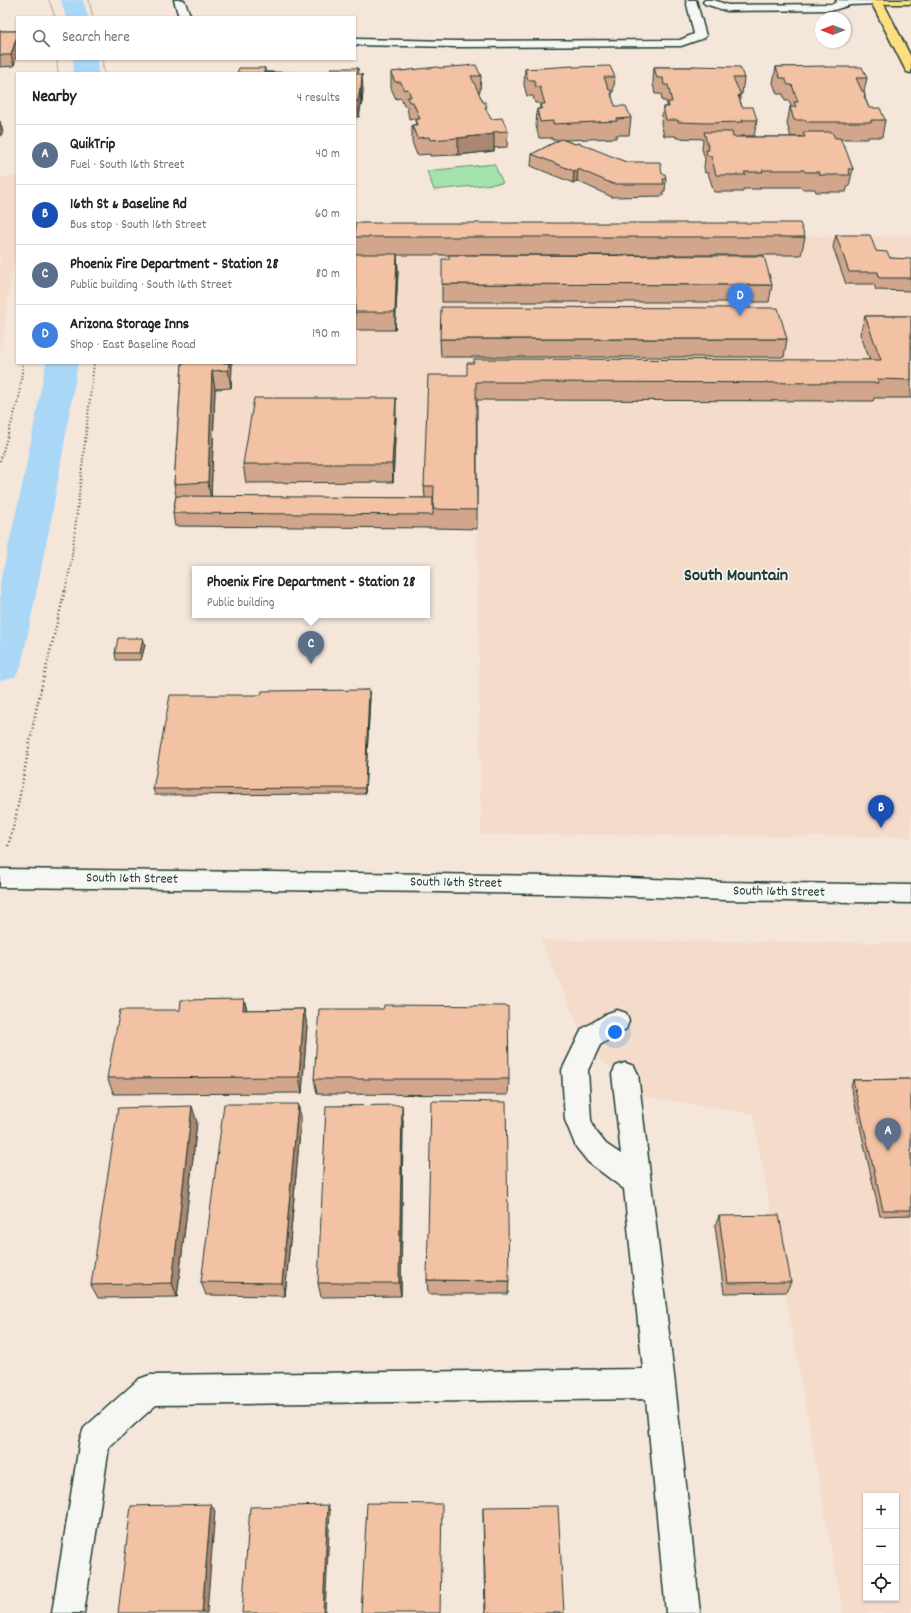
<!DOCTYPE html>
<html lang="en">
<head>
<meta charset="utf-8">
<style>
	:root { --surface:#fff; --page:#f2f2f2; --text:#222; --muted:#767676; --line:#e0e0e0; --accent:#d93025 }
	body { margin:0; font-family:Dekko,sans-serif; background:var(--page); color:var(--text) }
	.controls { position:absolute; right:12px; bottom:12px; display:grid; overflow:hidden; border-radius:0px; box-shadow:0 1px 3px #0004 }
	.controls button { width:36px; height:36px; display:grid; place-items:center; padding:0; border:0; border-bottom:1px solid var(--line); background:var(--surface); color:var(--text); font:20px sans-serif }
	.compass { position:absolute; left:815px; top:12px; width:36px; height:36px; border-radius:50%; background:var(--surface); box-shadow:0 1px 3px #0004; rotate:270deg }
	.you { position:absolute; left:615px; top:1032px; width:14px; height:14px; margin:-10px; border:3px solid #fff; border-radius:50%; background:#1a73e8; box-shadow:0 0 0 6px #1a73e833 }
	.badge { display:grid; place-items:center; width:26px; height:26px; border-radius:50%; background:var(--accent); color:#fff; font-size:13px; font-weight:700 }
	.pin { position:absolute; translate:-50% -33px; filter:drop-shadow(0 1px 2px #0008) }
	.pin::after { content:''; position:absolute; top:21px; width:14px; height:12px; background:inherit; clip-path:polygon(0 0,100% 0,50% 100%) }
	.popup { position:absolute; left:192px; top:566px; width:238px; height:52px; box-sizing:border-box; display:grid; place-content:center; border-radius:0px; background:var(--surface); filter:drop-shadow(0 1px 3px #0005); font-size:13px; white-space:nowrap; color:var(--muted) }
	.popup b { font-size:15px; color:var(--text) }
	.popup::after { content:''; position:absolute; left:50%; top:100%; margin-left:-8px; border:8px solid transparent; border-top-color:var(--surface) }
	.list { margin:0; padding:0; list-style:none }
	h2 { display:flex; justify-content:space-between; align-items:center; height:52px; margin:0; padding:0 16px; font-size:17px }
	h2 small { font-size:13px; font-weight:400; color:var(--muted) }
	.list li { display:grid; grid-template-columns:26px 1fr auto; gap:12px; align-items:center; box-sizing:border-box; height:60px; padding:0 16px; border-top:1px solid var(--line) }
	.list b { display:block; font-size:15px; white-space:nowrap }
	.list p { margin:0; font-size:13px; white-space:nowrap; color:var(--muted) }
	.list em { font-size:13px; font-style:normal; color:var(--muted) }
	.icon { flex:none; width:22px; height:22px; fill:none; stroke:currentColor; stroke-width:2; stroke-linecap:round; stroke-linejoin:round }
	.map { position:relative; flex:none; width:911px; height:1613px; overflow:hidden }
	.search { position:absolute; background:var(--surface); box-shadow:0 1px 3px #0004; left:16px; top:16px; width:340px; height:44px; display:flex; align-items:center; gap:10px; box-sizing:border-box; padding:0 14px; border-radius:0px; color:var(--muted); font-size:15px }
	.panel { position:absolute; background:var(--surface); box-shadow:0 1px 3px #0004; left:16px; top:72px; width:340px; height:292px; border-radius:0px }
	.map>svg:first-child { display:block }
</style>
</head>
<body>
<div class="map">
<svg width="911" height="1613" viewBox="0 0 911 1613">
	<rect width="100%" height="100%" fill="#f5e6da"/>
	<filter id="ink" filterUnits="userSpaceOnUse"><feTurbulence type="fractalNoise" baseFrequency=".025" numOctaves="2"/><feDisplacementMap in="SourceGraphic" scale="8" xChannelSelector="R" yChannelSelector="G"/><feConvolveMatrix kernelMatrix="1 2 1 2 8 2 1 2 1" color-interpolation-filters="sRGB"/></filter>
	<g filter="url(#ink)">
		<path fill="#f4dbca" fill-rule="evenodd" d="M0 177H17V242L0 355Z
			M911 236V837L481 834 477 529 172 528 186 363H355V237Z
			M541 940 911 943V1613H843L753 1114 642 1096 588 1048ZM866 1496H896V1598H866Z"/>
		<path fill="#a4e3ac" stroke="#629070" d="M494 164 503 183 434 190 427 171Z"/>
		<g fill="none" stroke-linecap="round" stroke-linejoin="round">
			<path fill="#aad7f6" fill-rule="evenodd" d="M61 0H83L88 17H66Z
				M73 59H97L98 73H74Z
				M46 363H78L52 515 21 667 15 677 0 681V583L24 477Z"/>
			<g stroke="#1f3d34" stroke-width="3">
				<path id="lane" d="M617 1010 626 1013 629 1021 626 1029 600 1045 588 1070 591 1120 595 1130 606 1144 621 1154 612 1074 616 1066 625 1063 634 1066 638 1074 675 1384 700 1613H666L646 1399 156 1405 109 1447 84 1613H52L80 1439 84 1428 139 1379 150 1375 643 1369 624 1189 588 1162 576 1147 565 1120 562 1070 582 1029 608 1013Z"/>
			</g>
			<g stroke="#1f3d34" stroke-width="3">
				<path id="street" d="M174 0H184L191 17H179Z
					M686 0H696L706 36 704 38 681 46 456 47 355 45V39L456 41 680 40 694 34Z
					M705 0H714L728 5 833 4 837 2 836 0 883 1 877 4 850 5 834 10 727 11 705 4 703 2Z"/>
			</g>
			<g stroke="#1f3d34" stroke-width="3">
				<path id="secondary" d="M0 869 436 874 605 877 725 882 911 885V903L725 900 605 895 436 892 0 887Z"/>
			</g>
			<g stroke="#1f3d34" stroke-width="3">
				<path id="primary" d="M870 0H911V4H884L911 57V73L907 72 905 69Z"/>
			</g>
			<path stroke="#1f3d34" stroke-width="1.5" stroke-dasharray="0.5 1.5" stroke-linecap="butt" d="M49 0 55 17
				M89 0 93 17
				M57 59 58 73
				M102 59 104 73"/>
			<path stroke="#1f3d34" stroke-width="2" stroke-dasharray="1 2.5" stroke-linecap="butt" d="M0 461 19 398 23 363
				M65 591 71 564 94 363"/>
			<path stroke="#1f3d34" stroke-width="2.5" stroke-dasharray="1 3" stroke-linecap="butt" d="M8 846 15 821 36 710 65 590"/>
			<use href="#lane" fill="#f6f6f2" fill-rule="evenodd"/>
			<use href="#street" fill="#f6f6f2" fill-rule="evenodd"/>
			<use href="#secondary" fill="#f6f6f2" fill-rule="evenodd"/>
			<use href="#primary" fill="#fedf80" fill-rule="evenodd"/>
		</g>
		<path fill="#d1a68c" stroke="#1f3d34" d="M0 31H17L14 66 0 67Z
			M692 66 744 78 742 94H740V100L742 107 757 120 754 136H740V137H802H791L787 124 790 107H791L789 101H785L783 94H777L773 83 776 67H824L867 78 864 91 865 96V98L869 108 885 120 882 137H868V139H840L853 169 849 186H848L846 192H816L815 189H802L801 187H760V189H743V192H714L708 173H705L704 167 705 159 702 149 703 139 676 138V136H664L661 123 663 107H667V105L666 101H662L661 94H655L653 83 654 67H692Z
			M573 67 615 77 613 93H612V98L615 106 631 118 629 135H616V138L564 140 575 144 626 162 662 174 666 179 665 191H663V196L612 197 577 181 573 183 531 166 532 154 559 140H552V138H539L536 126 537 109H540V107L539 103H535L533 96H527L524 85 525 69Z
			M265 68V72L330 73 358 68V74L363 90 362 106 361 105 359 117H355V73H237Z
			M439 68 481 76 480 92H478L491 119 508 131 507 147 494 148V151L458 155 430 156V154L417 155 412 142V125H416V124L414 118 409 119 408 113 407 106H404L401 98 396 99 391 88V72Z
			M355 223 805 237 801 255H397L398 271 395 330H355Z
			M836 235 876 251 890 258 911 260V291L876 290 874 284H846L833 247Z
			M442 284 772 285 769 302H442Z
			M865 316H911V398H874L873 401 477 400V529L433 528 175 526 173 513 176 496 174 484 182 363H232L231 388 215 389 211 497 425 498 424 486 467 375 870 360 860 334Z
			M440 339H787L784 357H441Z
			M396 416 393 482 246 483 243 464Z
			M143 638 145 645 141 660H116L115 653Z
			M369 690 370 697 365 794 155 795 153 789 261 695Z
			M244 999 247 1010 304 1009 307 1026 302 1093 114 1094 107 1078 180 1010Z
			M383 1009 509 1079 508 1095 317 1094 314 1079Z
			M911 1079V1215L880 1216 851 1086 853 1080Z
			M298 1104 301 1120 285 1296 206 1295 201 1282Z
			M403 1120 401 1296 321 1297 318 1283Z
			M197 1122 177 1297 98 1298 91 1285Z
			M719 1216 791 1282 786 1292 724 1293 715 1226Z
			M427 1280 509 1281 508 1294H428Z
			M483 1507 564 1613H485L483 1514Z"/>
		<path fill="#aa8772" stroke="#1f3d34" d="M17 36V56L14 66 11 55Z
			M362 74 363 90 362 106 361 89Z
			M360 89 361 105 359 117 358 101Z
			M0 121 3 132 0 137Z
			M494 134V151L458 155V138Z
			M578 169 577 181 573 183 574 171Z
			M397 254 398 271 395 330V312Z
			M229 363H232L231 388 228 370Z
			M212 371 215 389 211 500 208 482Z
			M396 398V416L393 482 392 464Z
			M143 638 145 645 141 660 140 653Z
			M369 690 370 697 365 794V788Z
			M244 999 248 1016 243 1010Z
			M304 1009 307 1026 302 1093 299 1077Z
			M298 1104 301 1120 285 1296 282 1283Z
			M402 1105 403 1120 401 1296 399 1283Z
			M192 1106 197 1122 177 1297 172 1283Z
			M211 1504 215 1511 207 1613H202Z
			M328 1505 330 1512 325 1613H323Z"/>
		<path fill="#f3c1a3" stroke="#1f3d34" d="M0 31H17V36L11 55H0Z
			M476 65 481 76H471L483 102H485L487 107H485L491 119 502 118 508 131 493 132 494 134 458 138 430 140 429 137 417 138 412 125H418L416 119H420L413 102H409L407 97H411L408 89 404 90 401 82H395L391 72 438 67 439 68Z
			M573 66V67L610 66 615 77H604L609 90H611L612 94H611L615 106H626L631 118 616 119 617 121 553 124V121L540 122 537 109H542L541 104H545L540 87H536L534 80H528L525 69Z
			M692 66 740 67 744 78H733L741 95H738L742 107H753L757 120H742L743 122 706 123 678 122V120H666L663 107H669L668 102H672L668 85H664L663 78H657L654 67H692Z
			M824 66V67H862L867 78H856L862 91H864L865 96H864L869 108H880L885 120H871L872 122H807L806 120H794L790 107H796L794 102H798L792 85H788L785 78H780L776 67Z
			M239 68H265L264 72 293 73H330L331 68H358L357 74H362L361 89H360L358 101H355V73H237Z
			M704 132H732L733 137H805L803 132H832L835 138H840L846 150 853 169H848L850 175H820L819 172H805L804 170H762L763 172H744L746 175H716L711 156H707L706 150H709Z
			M561 139 575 144 579 143 626 162H660L662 174H665L666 179H663L664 184H613L578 169 574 171 532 154Z
			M355 223H800L805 237H355Z
			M836 235H870L876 251 887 252 890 258 911 259V278H879L878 272H849Z
			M355 254H397L395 312H355Z
			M449 255 764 256 772 285 442 284V259H449Z
			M441 307 778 308 787 339H440Z
			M865 316H911V380L877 379 878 383 476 382 477 510 433 509 434 486H424L428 375H467V363H474V359L881 360Z
			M182 363H229L228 370 212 371 208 482 174 484Z
			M254 398H396L392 464H243Z
			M176 496 433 498V515L173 513Z
			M118 638H143L140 653H115Z
			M369 690 365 788 153 789 170 695H261L262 691Z
			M244 999 243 1010 304 1009 299 1077 107 1078 120 1010H180L181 1000Z
			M384 1005 508 1006 509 1079H314L319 1009H383Z
			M911 1079V1210H883L853 1080Z
			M431 1101 506 1102 509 1281 427 1280Z
			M224 1104H298L282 1283 201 1282Z
			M402 1105 399 1283H318L326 1106Z
			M192 1106 172 1283 91 1285 118 1108Z
			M779 1215 791 1282 728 1283 719 1216Z
			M367 1503 442 1504 440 1613H361Z
			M211 1504 202 1613H118L131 1506Z
			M328 1505 323 1613H242L250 1507Z
			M558 1506 564 1613H486L483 1507Z"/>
	</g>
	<g text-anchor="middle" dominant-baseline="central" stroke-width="3" stroke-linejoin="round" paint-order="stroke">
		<g font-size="14" fill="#1f3d34" stroke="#f6f6f2">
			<text transform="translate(132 879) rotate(1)">South 16th Street</text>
			<text transform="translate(456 883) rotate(1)">South 16th Street</text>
			<text transform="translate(779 892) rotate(1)">South 16th Street</text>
		</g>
		<g font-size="18" font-weight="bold" fill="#1f3d34" stroke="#f6f6f2">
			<text x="736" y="576">South Mountain</text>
		</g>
	</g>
</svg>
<div class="controls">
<button>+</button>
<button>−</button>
<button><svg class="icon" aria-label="locate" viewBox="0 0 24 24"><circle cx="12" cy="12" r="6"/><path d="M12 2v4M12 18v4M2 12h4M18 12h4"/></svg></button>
</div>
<svg class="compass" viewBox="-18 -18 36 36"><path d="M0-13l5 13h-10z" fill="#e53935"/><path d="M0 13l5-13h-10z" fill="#767676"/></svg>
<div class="you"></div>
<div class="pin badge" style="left:888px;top:1151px;background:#5c6f8a">A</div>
<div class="pin badge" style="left:881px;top:828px;background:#1a4fb4">B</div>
<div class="pin badge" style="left:311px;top:664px;background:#5c6f8a">C</div>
<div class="popup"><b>Phoenix Fire Department - Station 28</b>Public building</div>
<div class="pin badge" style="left:740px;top:316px;background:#3f7fe0">D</div>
<div class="search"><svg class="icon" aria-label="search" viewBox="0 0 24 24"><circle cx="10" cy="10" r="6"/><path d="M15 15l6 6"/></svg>Search here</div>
<section class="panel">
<h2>Nearby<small>4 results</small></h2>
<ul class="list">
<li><span class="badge" style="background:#5c6f8a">A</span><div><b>QuikTrip</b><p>Fuel · South 16th Street</p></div><em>40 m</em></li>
<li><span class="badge" style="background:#1a4fb4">B</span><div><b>16th St &amp; Baseline Rd</b><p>Bus stop · South 16th Street</p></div><em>60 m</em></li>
<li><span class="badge" style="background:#5c6f8a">C</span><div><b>Phoenix Fire Department - Station 28</b><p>Public building · South 16th Street</p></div><em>80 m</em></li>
<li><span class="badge" style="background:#3f7fe0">D</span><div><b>Arizona Storage Inns</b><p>Shop · East Baseline Road</p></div><em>190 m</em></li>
</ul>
</section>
</div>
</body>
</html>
